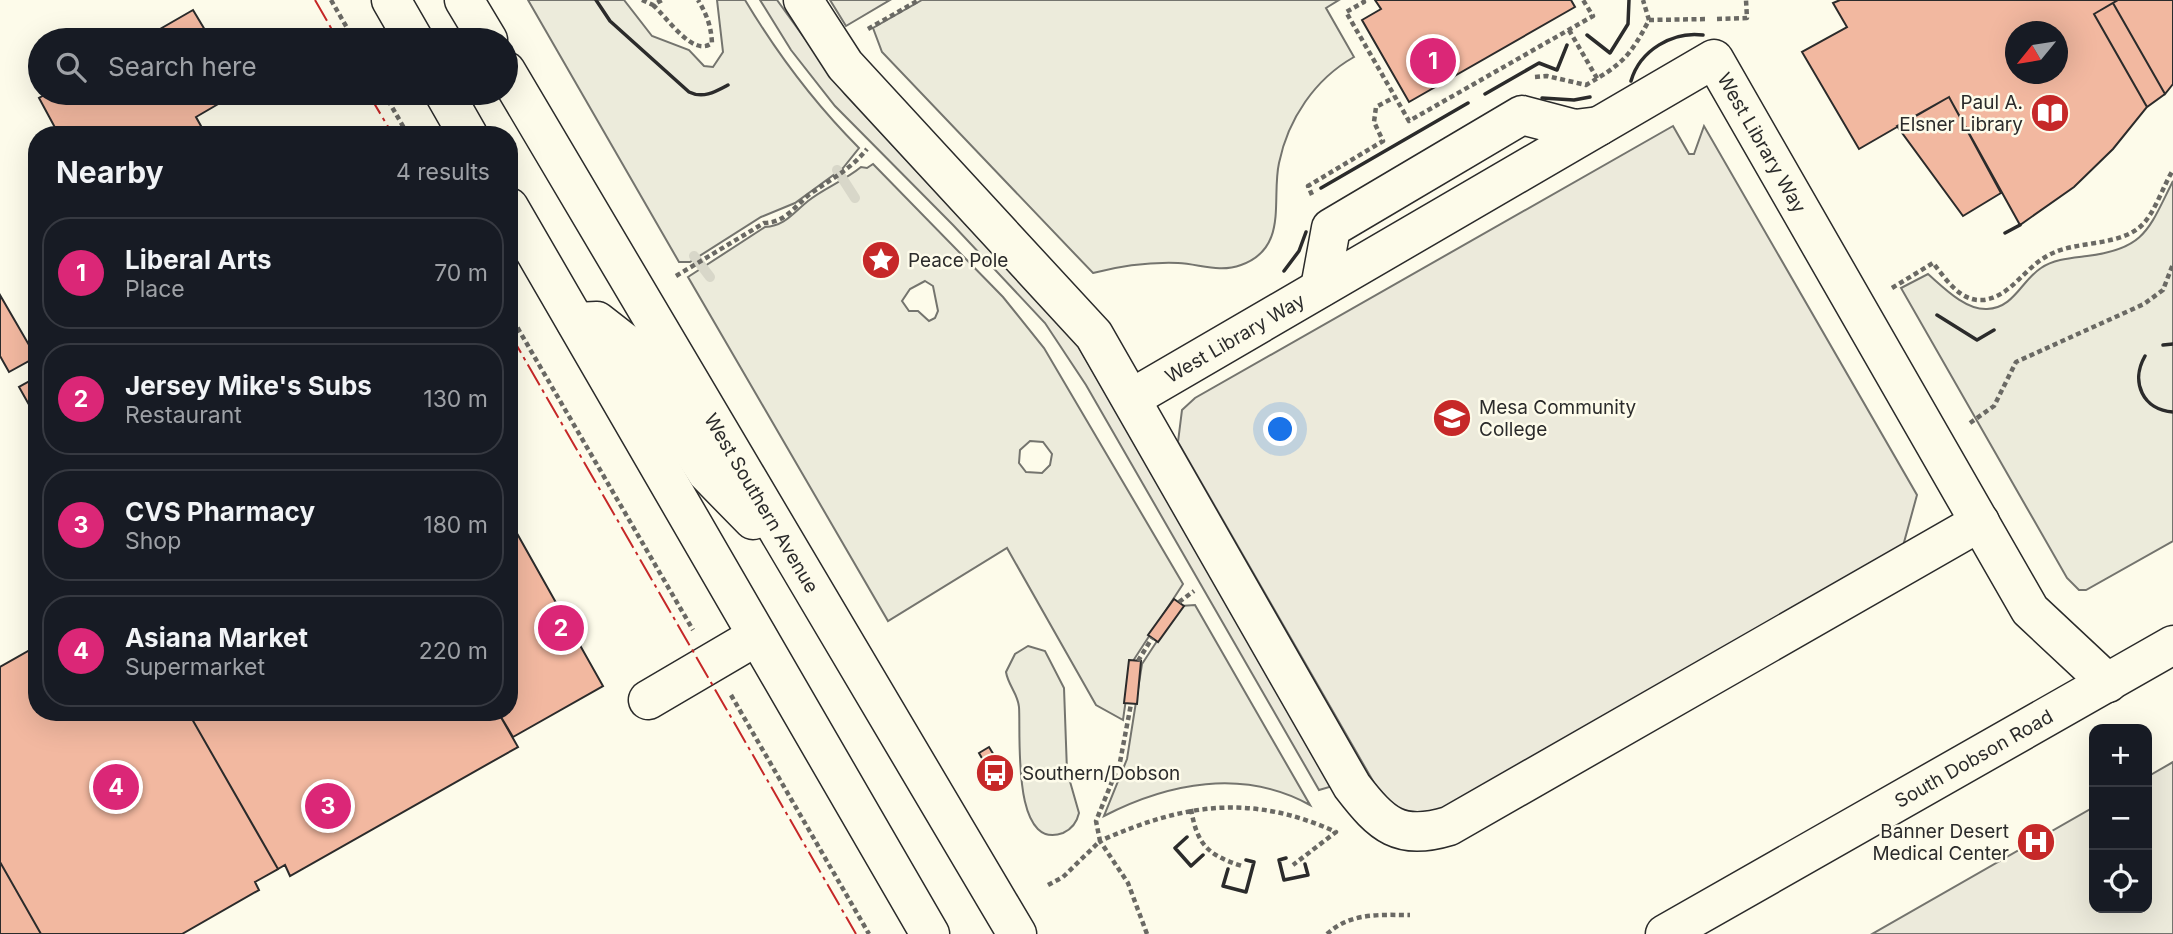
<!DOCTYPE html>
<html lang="en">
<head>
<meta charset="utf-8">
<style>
	:root { --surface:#171b24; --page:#20242c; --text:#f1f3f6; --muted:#9ea1a6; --line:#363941; --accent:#db2777 }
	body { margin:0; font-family:Inter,sans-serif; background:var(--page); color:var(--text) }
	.controls { position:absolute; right:21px; bottom:21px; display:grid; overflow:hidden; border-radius:14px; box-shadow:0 7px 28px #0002 }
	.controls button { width:63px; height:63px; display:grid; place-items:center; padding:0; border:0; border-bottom:2px solid var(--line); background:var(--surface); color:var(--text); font:35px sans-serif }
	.compass { position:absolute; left:2005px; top:21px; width:63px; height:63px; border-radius:50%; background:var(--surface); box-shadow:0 7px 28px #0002; rotate:240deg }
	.you { position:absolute; left:1281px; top:430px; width:24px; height:24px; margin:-18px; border:5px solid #fff; border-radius:50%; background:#1a73e8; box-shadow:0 0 0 10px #1a73e833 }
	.badge { display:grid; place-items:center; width:46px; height:46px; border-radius:50%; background:var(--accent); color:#fff; font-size:23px; font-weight:700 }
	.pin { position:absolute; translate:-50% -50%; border:4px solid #fff; box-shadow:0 2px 7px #0006 }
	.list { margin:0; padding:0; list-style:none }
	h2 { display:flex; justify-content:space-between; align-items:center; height:91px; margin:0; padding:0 28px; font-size:30px }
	h2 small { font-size:23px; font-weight:400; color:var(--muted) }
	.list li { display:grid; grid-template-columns:46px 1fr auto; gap:21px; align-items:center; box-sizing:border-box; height:112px; margin:0 14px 14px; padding:0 14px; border:2px solid var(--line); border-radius:28px }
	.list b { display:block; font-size:26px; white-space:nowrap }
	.list p { margin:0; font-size:23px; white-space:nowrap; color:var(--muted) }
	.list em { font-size:23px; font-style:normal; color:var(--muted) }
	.icon { flex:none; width:38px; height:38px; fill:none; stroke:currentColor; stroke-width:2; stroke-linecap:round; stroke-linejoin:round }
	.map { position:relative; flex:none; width:2173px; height:934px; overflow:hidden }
	.search { position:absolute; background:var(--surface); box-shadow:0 7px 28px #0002; left:28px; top:28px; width:490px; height:77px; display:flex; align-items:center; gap:18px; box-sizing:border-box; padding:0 24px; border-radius:38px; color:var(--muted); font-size:26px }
	.panel { position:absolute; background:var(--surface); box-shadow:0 7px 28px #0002; left:28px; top:126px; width:490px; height:595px; border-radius:28px }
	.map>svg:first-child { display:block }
</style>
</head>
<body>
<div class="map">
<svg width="2173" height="934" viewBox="0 0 2173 934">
	<rect width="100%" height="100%" fill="#fdfbea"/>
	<path fill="#ecebdb" stroke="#74746e" stroke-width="2" fill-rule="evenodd" d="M528 0H624L652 36 689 50 704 66 713 67 723 52 717 0H745C778 55 814 103 859 148L843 168 795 203 761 217 690 262H679Z
		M922 0H1339L1326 8 1354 57C1315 79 1288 119 1279 163 1271 199 1289 248 1241 265 1219 273 1200 264 1178 263 1150 262 1120 266 1093 273L882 52 873 28Z
		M873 164 1003 297 1044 348 1183 584 1131 664 1123 720 1096 705 1007 548 888 621 688 277 765 227C785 226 793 213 808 201 824 188 844 181 861 167L867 168ZM879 244 890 246 899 257 895 272 885 278 873 276 865 264 867 254ZM925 281 933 286 938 311 935 318 929 321 918 311H909L902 301 910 289ZM1030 441 1043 442 1052 454 1050 465 1042 473 1026 472 1019 463 1020 450Z
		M2173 181V541L2086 590H2079L2067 578 1901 288 1928 274C1943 287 1965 310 1987 309 2014 308 2021 281 2041 268 2054 259 2071 258 2087 256 2146 249 2149 228 2173 181Z
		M1195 605 1310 805C1243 768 1168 783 1104 816L1127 759 1142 664 1180 606Z
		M1028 646 1045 651 1064 688 1067 771 1079 813C1077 822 1072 829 1063 833 1011 852 1021 733 1019 707 1018 694 1008 685 1006 672L1015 654Z"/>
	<path fill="#eceadb" stroke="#74746e" stroke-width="2" d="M760 0H777L845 94 1077 344 1333 786 1319 790 1086 385 1045 323 953 225 835 106 791 50Z
		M830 0H890L846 26Z
		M1673 126 1689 154H1694L1704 126 1917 495 1903 546 1430 820 1408 819 1377 788 1178 442 1182 410 1195 398Z
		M2173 762V934H1872L2094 807V908H2147V777Z"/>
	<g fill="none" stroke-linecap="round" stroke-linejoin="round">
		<path stroke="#d8d7c9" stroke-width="10" d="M837 170 855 198
			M694 256 710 277"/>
	</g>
	<path fill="#f2b8a0" stroke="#2b2b2b" stroke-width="2" fill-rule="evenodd" d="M1375 0H1571L1575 7 1409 102 1362 20 1381 9Z
		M1840 0H2118L2094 14 2147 107 2113 149 2074 187 2020 225 1949 97 1859 149 1802 52 1847 27 1833 3ZM2016 32H2058V74H2016Z
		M2118 0H2173V84L2165 94 2113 3Z
		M2113 3 2165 94 2147 107 2094 14Z
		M193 10 211 40H141Z
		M48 93H237L196 117 206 135H59L39 98Z
		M1949 97 2001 193 1963 216 1897 126Z
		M0 295 36 357 9 372 0 356Z
		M37 377V419L19 387Z
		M510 521 603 686 513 737 498 712H509Z
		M1174 599 1184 606 1158 642 1148 635Z
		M37 646V712H188L278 869 255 882 259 890 182 934H41L0 862V667Z
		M1129 660 1141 661 1137 704 1124 703Z
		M188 712H498L518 747 290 876 285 865 278 869Z
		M989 747 1006 775 995 781 979 753Z
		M0 862 41 934H0Z"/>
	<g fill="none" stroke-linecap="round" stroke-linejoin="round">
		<g stroke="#2b2b2b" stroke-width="41">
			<g id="minor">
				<path d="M803 0 845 65 1094 335 1352 786C1382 825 1399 841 1449 826L1980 522"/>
				<path d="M1320 288 1331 228 1522 115 1575 129 1599 126"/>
				<path id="s1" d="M1132 398 1714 59 2030 610 2108 683"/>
				<path d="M648 700 757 636"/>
			</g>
		</g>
		<g stroke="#2b2b2b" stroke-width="41">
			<g id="major">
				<path d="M391 0 414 40"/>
				<path d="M464 0 488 40"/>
				<path id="s2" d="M506 71 1017 934"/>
				<path d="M444 93 468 135"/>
				<path d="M509 207 930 934"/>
				<path d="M576 322 597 321 624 342 707 473 753 520"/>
				<path id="s3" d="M1665 934 2173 645"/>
			</g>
		</g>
		<path stroke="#6a6964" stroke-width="4.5" stroke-dasharray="5 3.5" stroke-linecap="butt" d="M331 0 354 40
			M642 0 653 5 662 0
			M1363 0 1364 2 1346 12 1409 121 1593 16 1583 0
			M653 5C667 17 693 58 712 43 711 26 707 15 698 0
			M1717 19 1747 18 1746 0
			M1649 20 1708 19
			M868 29 919 0
			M1569 30 1598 80
			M1535 77 1547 76 1586 85C1621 65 1630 57 1649 20L1643 0
			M384 93 408 135
			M1312 195 1308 186 1383 141 1374 122 1376 107 1395 97
			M676 276 764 223C785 223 795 206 810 194 831 179 850 170 867 149
			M1892 288 1933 263C1946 279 1960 302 1983 300 2012 297 2025 265 2053 253 2078 241 2119 246 2141 226 2155 213 2163 186 2173 170
			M509 313 693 630
			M1970 423 1994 406 2016 362 2144 304 2163 290 2173 264
			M1179 602 1194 591
			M1138 661 1152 638
			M731 695 869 934
			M1191 809C1197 844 1207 855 1242 866
			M1048 885 1063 877 1100 841 1096 821 1120 762 1131 704
			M1147 934 1128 883 1100 841C1183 804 1250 793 1336 832L1293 865
			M1327 934C1351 912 1380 915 1410 915"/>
		<use href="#minor" stroke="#fdfbea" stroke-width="38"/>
		<use href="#major" stroke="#fdfbea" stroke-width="38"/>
		<path stroke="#2b2b2b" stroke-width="3.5" d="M596 0 610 21 689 92C703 99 715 92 728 85
			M1587 35 1610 53 1628 24 1629 0
			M1631 81C1640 50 1673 31 1703 35
			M1485 94 1539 63 1557 70 1567 45
			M1542 98 1574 100 1590 97
			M1321 188 1468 103
			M2005 233 2020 225
			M1284 271 1299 251 1306 232
			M1937 315 1977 340 1994 330
			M2163 345 2173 344
			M2145 356C2130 382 2143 410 2173 412
			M1187 837 1175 848 1191 866 1203 855
			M1286 858 1279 860 1284 880 1308 875 1305 864
			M1228 869 1223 886 1246 892 1254 862 1246 860"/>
		<path stroke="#c62828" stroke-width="2" stroke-dasharray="24 5 3.5 5" stroke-linecap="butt" d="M315 0 338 40
			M368 93 393 135
			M509 332 856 934"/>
	</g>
	<defs>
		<g id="library-disc" transform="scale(2.0125)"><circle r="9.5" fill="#c62828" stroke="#fdfbea"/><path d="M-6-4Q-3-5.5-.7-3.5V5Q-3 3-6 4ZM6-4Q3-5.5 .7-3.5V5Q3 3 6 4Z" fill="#fff"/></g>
		<g id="sight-disc" transform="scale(2.0125)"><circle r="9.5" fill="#c62828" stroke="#fdfbea"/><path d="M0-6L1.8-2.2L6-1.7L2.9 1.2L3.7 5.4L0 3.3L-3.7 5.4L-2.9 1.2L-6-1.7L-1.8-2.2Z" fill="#fff"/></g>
		<g id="university-disc" transform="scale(2.0125)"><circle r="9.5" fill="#c62828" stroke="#fdfbea"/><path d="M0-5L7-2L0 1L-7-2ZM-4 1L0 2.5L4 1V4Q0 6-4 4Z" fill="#fff"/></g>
		<g id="bus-disc" transform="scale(2.0125)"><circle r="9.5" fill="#c62828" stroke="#fdfbea"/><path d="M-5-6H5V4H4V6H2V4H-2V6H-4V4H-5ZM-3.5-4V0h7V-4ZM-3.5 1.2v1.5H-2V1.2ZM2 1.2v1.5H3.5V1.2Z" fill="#fff"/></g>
		<g id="hospital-disc" transform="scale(2.0125)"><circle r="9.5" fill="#c62828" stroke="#fdfbea"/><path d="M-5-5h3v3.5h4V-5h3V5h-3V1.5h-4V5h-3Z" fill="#fff"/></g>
	</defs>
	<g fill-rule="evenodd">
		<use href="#library-disc" x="2050" y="113"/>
		<use href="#sight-disc" x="881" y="260"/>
		<use href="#university-disc" x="1452" y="418"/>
		<use href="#bus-disc" x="995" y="773"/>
		<use href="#hospital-disc" x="2036" y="842"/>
	</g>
	<g text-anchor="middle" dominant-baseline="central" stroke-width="5" stroke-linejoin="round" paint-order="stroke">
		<g font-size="19" fill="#2b2b2b" stroke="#fdfbea" text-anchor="start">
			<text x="2023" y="102" text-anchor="end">Paul A.<tspan x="2023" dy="22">Elsner Library</tspan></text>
			<text x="908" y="260">Peace Pole</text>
			<text x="1479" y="407">Mesa Community<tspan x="1479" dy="22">College</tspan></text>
			<text x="1022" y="773">Southern/Dobson</text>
			<text x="2009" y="831" text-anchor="end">Banner Desert<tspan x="2009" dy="22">Medical Center</tspan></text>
		</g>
		<g font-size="19" fill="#2b2b2b" stroke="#fdfbea">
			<text stroke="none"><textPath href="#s1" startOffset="770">West Library Way</textPath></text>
			<text stroke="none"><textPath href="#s1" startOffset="119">West Library Way</textPath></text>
			<text stroke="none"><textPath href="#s2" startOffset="502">West Southern Avenue</textPath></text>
			<text stroke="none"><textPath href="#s3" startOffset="355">South Dobson Road</textPath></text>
		</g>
	</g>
</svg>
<div class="controls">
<button>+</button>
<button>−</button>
<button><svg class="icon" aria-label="locate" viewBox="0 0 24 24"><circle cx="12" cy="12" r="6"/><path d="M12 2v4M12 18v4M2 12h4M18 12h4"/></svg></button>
</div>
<svg class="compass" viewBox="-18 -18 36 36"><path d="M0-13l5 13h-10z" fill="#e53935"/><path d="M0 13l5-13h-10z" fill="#9ea1a6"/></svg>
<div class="you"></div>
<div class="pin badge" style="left:1433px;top:61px">1</div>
<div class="pin badge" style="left:561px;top:628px">2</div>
<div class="pin badge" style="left:328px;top:806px">3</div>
<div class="pin badge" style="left:116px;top:787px">4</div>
<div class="search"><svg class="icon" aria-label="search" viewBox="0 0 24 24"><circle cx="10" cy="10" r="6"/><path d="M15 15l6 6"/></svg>Search here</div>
<section class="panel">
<h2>Nearby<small>4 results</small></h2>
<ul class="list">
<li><span class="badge">1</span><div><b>Liberal Arts</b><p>Place</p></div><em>70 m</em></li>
<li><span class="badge">2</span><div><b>Jersey Mike's Subs</b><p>Restaurant</p></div><em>130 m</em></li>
<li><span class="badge">3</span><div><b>CVS Pharmacy</b><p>Shop</p></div><em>180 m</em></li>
<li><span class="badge">4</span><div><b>Asiana Market</b><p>Supermarket</p></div><em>220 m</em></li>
</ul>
</section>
</div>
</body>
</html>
